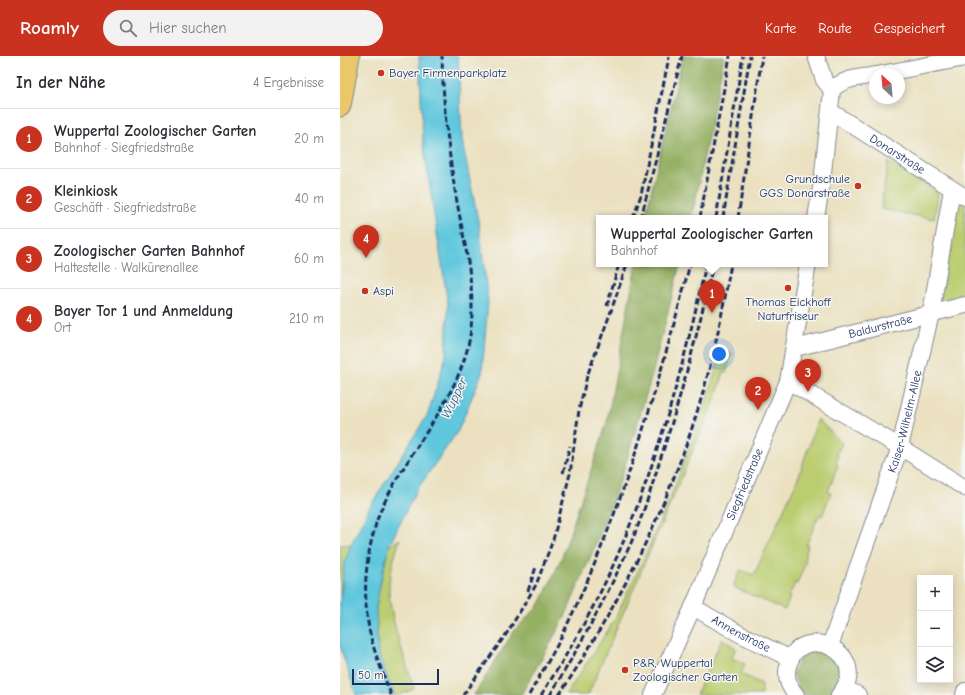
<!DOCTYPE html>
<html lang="de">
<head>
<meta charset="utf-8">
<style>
	:root { --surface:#fff; --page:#f2f2f3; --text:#2b2b33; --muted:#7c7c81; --line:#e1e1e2; --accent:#c8321e }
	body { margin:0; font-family:"Comic Neue",sans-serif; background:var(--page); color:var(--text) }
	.controls { position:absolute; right:12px; bottom:12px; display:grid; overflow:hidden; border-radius:0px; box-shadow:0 2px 10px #0003 }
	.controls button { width:36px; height:36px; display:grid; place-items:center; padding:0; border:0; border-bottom:1px solid var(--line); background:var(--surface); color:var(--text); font:20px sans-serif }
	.compass { position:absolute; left:529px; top:12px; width:36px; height:36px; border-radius:50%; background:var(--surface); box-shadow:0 2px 10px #0003; rotate:334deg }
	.scale { position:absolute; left:12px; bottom:10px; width:87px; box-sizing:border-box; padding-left:4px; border:2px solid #1b2f5e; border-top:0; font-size:11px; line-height:14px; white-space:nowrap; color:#1b2f5e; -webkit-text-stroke:3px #f6f6f2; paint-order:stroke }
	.you { position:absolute; left:379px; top:298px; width:14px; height:14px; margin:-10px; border:3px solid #fff; border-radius:50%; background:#1a73e8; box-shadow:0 0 0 6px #1a73e833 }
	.badge { display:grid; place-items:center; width:26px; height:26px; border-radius:50%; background:var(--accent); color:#fff; font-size:13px; font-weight:700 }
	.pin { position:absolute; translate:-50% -33px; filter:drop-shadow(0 1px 2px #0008) }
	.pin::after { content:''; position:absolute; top:21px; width:14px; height:12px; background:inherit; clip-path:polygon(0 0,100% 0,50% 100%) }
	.popup { position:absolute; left:256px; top:159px; width:232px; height:52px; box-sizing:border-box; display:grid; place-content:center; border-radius:0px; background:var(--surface); filter:drop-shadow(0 1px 3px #0005); font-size:13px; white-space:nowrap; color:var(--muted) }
	.popup b { font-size:15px; color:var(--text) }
	.popup::after { content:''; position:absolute; left:50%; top:100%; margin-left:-8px; border:8px solid transparent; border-top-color:var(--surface) }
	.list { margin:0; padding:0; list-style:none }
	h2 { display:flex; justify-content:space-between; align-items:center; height:52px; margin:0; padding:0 16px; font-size:17px }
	h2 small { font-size:13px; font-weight:400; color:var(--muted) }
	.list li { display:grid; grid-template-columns:26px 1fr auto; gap:12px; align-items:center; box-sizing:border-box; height:60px; padding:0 16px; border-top:1px solid var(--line) }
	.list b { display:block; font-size:15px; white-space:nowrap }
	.list p { margin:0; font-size:13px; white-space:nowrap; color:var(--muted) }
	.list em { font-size:13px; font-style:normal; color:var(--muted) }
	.icon { flex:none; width:22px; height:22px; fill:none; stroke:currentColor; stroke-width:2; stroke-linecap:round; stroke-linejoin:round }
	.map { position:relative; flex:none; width:625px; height:639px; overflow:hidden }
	header { display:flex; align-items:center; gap:24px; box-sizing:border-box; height:56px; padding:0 20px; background:var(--accent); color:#fff }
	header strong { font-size:19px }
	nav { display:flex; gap:22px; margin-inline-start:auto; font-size:14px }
	.search { width:280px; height:36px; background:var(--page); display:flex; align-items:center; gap:10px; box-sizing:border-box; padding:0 14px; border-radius:22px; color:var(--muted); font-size:15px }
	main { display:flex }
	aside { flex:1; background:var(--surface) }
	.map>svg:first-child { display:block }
</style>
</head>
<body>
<header>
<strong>Roamly</strong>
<div class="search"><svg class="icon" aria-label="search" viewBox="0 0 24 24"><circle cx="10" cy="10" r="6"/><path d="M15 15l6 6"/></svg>Hier suchen</div>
<nav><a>Karte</a><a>Route</a><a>Gespeichert</a></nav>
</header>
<main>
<aside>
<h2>In der Nähe<small>4 Ergebnisse</small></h2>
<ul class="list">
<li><span class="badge">1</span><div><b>Wuppertal Zoologischer Garten</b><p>Bahnhof · Siegfriedstraße</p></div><em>20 m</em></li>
<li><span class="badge">2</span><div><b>Kleinkiosk</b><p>Geschäft · Siegfriedstraße</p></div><em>40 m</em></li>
<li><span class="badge">3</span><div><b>Zoologischer Garten Bahnhof</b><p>Haltestelle · Walkürenallee</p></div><em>60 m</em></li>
<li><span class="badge">4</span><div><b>Bayer Tor 1 und Anmeldung</b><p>Ort</p></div><em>210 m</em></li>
</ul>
</aside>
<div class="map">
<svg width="625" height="639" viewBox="0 0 625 639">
	<rect width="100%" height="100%" fill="#f6f6f2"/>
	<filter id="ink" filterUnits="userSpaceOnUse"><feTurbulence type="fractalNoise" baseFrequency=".025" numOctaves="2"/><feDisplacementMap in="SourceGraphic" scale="8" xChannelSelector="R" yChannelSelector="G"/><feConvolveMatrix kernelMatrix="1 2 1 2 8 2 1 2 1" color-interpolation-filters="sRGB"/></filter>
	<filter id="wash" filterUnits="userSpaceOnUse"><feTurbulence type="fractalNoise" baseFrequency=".012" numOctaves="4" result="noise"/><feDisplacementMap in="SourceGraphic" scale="16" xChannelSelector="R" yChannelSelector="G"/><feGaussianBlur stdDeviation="0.9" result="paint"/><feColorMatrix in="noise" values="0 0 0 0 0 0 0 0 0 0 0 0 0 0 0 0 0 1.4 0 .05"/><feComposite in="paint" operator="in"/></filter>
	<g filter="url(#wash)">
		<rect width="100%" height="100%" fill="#ebe1c0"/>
		<path fill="#bccd71" stroke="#6c7e68" d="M548 106 596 135 598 140 594 163 541 153Z
			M616 145 625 146V244L600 250Z
			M382 294 392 297 386 317 384 316 376 341 248 639H226L274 565 309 491 334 432 366 347Z
			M478 363 502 388 496 398 498 400 496 408 498 409 488 436 491 437 482 460 479 459 466 490H468L464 504 466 505 457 528 455 527 451 536H450L448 540 450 541 445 554 397 533 393 530 400 514 414 519 458 422Z
			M60 483C55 500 48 519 49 537 52 570 65 602 74 633L64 637 62 639H54L38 597 36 551 41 524 49 490Z
			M11 488 4 509 0 549V489Z
			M382 583 396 592 392 602 405 608 401 618 422 628V639H356Z"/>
		<path fill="#95b063" stroke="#587060" d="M343 0H384L356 142 351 162H305Z
			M296 208H340L312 319 283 416 260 478 225 561 181 639H134L174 575 200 548 222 501 267 366Z
			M475 593 494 599 503 617 491 639H464L459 635 453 616 463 598Z"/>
		<path fill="#60c7dd" stroke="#3e7b9e" d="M79 0H118L122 84 139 169 148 246 142 317 118 375 76 435 49 490 41 524 36 551 38 597 54 639H16L0 590V549L4 509 11 488 29 452 88 358 106 300 108 249 83 86Z"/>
	</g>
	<g filter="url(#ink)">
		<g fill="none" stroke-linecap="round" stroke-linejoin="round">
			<g stroke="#83888f" stroke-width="18">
				<g id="minor">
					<path d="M476 0 484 24 492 34"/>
					<path d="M541 18 625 2"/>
					<path id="s1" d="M490 55 625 141"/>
					<path d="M476 162 482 126 492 34C502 22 521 22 535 19"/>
					<path id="s2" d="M455 292 625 249"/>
					<path d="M448 325 560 391 625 432"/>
					<path id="s3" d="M353 551 398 577 451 603"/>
					<path id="s4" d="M490 590 560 391 591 257 612 133"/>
					<path d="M504 632 518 639"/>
					<path id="s5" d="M313 639 353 551 448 325 468 208"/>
					<path d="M456 639C449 631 445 621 448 610 460 562 535 599 499 639"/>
					<path d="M624 639 625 635"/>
				</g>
			</g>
			<g stroke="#83888f" stroke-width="23">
				<path id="major" d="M0 50 9 0"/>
			</g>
			<use href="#minor" stroke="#fff" stroke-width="16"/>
			<use href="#major" stroke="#eac769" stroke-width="21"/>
			<path stroke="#1b2f5e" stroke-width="3" stroke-dasharray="6 3" stroke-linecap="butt" d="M293 162 301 139 329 1
				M301 162 342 0
				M360 162 390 0
				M376 162 403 0
				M383 162 410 0
				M398 162 422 0
				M267 250 279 208
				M223 417 230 390
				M188 535 196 511
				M51 639C44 620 36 601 31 582 23 548 24 511 33 479 35 471 37 463 40 456 51 431 67 406 82 383 102 352 124 318 130 280 137 233 124 187 116 140 108 94 103 47 102 0
				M123 639 167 577 196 529 213 484 230 418 239 354 247 320 270 258 287 208
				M189 639C202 615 217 592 228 567 283 453 318 330 350 208
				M201 639C233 590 262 538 284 484 320 396 346 301 366 208
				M210 639C240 590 267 540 291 487 303 459 312 430 321 401 342 337 359 273 373 208
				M219 639C285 541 343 421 371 306 379 274 385 241 391 208"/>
		</g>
	</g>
	<g fill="#c8321e" stroke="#f6f6f2" stroke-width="1.5">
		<circle cx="41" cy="17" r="4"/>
		<circle cx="518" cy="130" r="4"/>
		<circle cx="448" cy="232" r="4"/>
		<circle cx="25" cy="235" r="4"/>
		<circle cx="285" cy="614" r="4"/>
	</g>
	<g text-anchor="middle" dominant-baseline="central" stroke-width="3" stroke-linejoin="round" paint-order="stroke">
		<g font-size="12" fill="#1b2f5e" stroke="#f6f6f2" text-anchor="start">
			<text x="49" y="17">Bayer Firmenparkplatz</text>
			<text x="510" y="123" text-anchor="end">Grundschule<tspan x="510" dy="14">GGS Donarstraße</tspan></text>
			<text x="33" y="235">Aspi</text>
			<text x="448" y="246" text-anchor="middle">Thomas Eickhoff<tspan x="448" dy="14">Naturfriseur</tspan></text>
			<text x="293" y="607">P&amp;R, Wuppertal<tspan x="293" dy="14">Zoologischer Garten</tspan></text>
		</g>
		<g font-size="12" fill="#1b2f5e" stroke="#f6f6f2">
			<text stroke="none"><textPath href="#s1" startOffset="80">Donarstraße</textPath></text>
			<text stroke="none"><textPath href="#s2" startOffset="88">Baldurstraße</textPath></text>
			<text stroke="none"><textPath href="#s4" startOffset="237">Kaiser-Wilhelm-Allee</textPath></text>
			<text stroke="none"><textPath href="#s5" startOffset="230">Siegfriedstraße</textPath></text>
			<text stroke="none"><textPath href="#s3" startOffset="55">Annenstraße</textPath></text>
		</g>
		<g font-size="13" font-style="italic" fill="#2c557e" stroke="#f6f6f2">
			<text transform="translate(114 342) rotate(-64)">Wupper</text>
		</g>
	</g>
</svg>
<div class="controls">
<button>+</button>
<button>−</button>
<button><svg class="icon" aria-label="layers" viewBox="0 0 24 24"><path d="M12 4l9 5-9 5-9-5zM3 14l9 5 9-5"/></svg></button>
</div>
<svg class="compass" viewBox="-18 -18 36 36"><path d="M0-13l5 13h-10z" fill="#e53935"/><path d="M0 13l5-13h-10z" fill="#7c7c81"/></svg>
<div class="scale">50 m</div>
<div class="you"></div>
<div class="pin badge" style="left:372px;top:257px">1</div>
<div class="popup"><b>Wuppertal Zoologischer Garten</b>Bahnhof</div>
<div class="pin badge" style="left:418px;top:354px">2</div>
<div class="pin badge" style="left:468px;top:336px">3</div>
<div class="pin badge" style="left:26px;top:202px">4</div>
</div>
</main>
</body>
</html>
